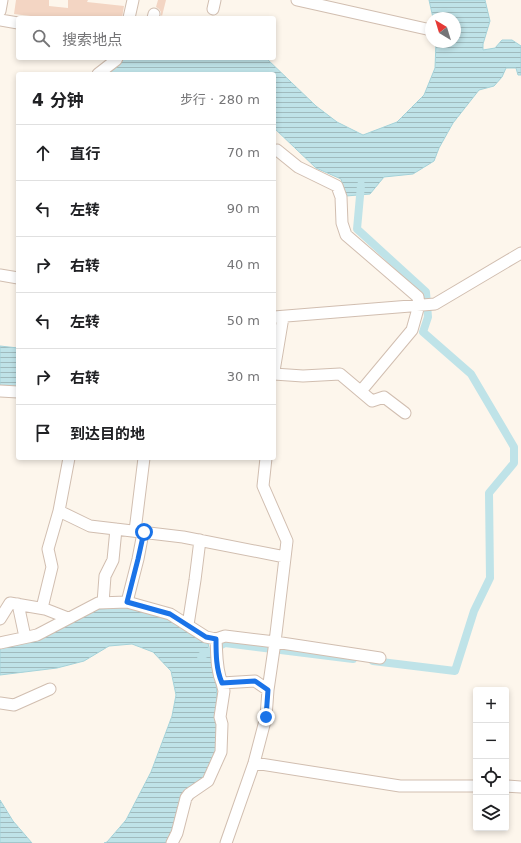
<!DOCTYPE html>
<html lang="zh">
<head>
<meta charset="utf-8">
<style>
	:root { --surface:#fff; --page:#f6f6f6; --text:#202124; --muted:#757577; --line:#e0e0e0 }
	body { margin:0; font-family:"DejaVu Sans","Noto Sans SC",sans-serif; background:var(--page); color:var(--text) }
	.controls { position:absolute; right:12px; bottom:12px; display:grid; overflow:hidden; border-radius:4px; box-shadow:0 2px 6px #0003 }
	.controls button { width:36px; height:36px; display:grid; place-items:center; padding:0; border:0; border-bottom:1px solid var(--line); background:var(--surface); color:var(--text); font:20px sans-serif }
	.compass { position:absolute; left:425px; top:12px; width:36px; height:36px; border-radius:50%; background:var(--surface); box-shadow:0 2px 6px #0003; rotate:322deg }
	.stop { position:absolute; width:12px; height:12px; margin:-9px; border:3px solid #1a73e8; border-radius:50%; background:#fff }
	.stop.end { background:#1a73e8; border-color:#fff; box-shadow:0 1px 4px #0008 }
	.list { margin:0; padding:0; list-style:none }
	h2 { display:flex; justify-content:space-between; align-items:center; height:52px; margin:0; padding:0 16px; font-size:17px }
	h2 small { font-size:13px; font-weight:400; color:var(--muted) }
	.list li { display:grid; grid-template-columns:26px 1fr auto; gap:12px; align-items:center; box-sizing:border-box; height:56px; padding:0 16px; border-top:1px solid var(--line) }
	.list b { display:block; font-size:15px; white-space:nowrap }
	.list em { font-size:13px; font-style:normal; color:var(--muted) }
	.icon { flex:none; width:22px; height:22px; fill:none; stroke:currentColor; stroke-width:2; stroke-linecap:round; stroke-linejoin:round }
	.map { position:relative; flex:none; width:521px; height:843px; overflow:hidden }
	.search { position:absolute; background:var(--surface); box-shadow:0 2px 6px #0003; left:16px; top:16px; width:260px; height:44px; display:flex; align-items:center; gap:10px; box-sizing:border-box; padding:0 14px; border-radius:4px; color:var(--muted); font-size:15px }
	.panel { position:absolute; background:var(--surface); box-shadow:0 2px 6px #0003; left:16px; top:72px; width:260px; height:388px; border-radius:4px }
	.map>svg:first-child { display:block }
</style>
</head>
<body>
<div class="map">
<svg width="521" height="843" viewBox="0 0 521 843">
	<defs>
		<pattern id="water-rules" width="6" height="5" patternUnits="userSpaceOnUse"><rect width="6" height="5" fill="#bfe3e8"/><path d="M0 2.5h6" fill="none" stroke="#a0bbbe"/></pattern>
	</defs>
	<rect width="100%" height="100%" fill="#fdf6ec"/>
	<path fill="url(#water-rules)" stroke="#a5d3da" d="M429 0H485L490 21 483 44V50L495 48 502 40H512L521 46V75H518L516 68H506L502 77 494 86 479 90 453 123 439 148 434 161 413 174 384 177 370 194 346 196 341 179 316 168 274 128V74H104L111 68 119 65 124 58H266L316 106 337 122 363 135 397 122 424 95 435 68 436 42H455V18H433Z
		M0 346 18 348V390H0Z
		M124 607 169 617 208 643 216 679 218 719 217 753 207 777 184 796 168 843H104L107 842 126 820 151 772 172 716 176 695 171 671 153 652 132 644 109 646 84 661 57 668 0 675V646L90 610Z
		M0 800 13 821 32 843H0Z"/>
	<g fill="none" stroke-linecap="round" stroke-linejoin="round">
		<path stroke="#bfe3e8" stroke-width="8" d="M361 185 357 229 426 292 428 317 423 332 471 374 514 447V463L489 493 490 578 474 611 455 671 373 661
			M201 656 225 643 353 659"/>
	</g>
	<path fill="#f3d5c3" d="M16 0H49V6L68 8V0H88L87 2 124 6 122 18H39V17L14 14Z
		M158 0H166L162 16 161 15V12L159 9 156 7Z"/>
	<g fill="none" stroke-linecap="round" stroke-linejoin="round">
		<g stroke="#d1beb0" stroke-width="13">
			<path id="minor" d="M297 0 431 30
				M213 9 215 0
				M0 11 2 0
				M129 18 133 0
				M153 18 154 14
				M0 20 18 23
				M98 74 116 60 117 58
				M274 151 277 150 298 167 337 186 341 197 342 223 346 235 418 297 419 305 412 330 361 391
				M0 275 18 278
				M274 317 435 304 521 253
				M274 371 283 317
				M274 374 303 376 340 374 372 401 384 397 405 413
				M0 391 18 392
				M69 458 59 511 90 526 183 537 285 557
				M266 458 263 486 287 541 275 642 380 658
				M135 531 144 458
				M127 602 138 559 143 533
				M103 603 105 576 113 560 116 529
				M18 604 25 637
				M42 608 52 567 48 549 59 511
				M0 619 10 603 45 609 68 618
				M188 625 195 580 200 540
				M216 639 225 636 275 642 268 690
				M0 643 37 635 98 603 127 602 170 614 206 637 216 639C217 654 216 669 222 683L255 681 268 690 266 717 254 763 226 843
				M0 703 14 705 50 689
				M254 763 400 786H476
				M506 786 521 787
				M172 843 177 833 186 798 189 794 208 781 221 752 222 724 220 717 224 691 222 683"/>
		</g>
		<use href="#minor" stroke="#fff" stroke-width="11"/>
	</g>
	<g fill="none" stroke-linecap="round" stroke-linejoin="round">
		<path stroke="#1a73e8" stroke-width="5" d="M144 532 138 559 127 602 170 614 206 637 216 639C216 654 216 669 222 683L255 681 268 690 266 717"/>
	</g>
</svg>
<div class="controls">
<button>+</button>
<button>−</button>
<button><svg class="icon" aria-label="locate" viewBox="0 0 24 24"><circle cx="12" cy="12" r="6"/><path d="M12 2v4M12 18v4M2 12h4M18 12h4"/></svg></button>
<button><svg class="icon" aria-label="layers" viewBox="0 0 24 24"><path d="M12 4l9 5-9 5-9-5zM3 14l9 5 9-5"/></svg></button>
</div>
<svg class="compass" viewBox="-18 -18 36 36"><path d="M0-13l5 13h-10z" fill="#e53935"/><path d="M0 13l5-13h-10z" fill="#757577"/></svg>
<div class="stop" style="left:144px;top:532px"></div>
<div class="stop end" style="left:266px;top:717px"></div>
<div class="search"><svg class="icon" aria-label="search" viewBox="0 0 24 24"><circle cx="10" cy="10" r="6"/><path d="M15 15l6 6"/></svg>搜索地点</div>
<section class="panel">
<h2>4 分钟<small>步行 · 280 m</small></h2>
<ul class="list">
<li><svg class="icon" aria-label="ahead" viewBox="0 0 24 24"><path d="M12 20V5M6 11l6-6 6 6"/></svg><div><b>直行</b></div><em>70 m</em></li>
<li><svg class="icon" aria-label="left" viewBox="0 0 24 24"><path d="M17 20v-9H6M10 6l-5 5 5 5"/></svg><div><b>左转</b></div><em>90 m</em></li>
<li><svg class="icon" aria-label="right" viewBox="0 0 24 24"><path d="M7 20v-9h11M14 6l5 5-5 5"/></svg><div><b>右转</b></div><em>40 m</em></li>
<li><svg class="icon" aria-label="left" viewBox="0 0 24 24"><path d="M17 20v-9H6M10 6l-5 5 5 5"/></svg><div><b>左转</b></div><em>50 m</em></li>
<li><svg class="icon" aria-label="right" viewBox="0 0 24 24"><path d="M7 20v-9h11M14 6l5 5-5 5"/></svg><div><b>右转</b></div><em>30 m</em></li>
<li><svg class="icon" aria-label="arrive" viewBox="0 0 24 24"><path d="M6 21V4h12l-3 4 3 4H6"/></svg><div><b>到达目的地</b></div></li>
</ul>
</section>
</div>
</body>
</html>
